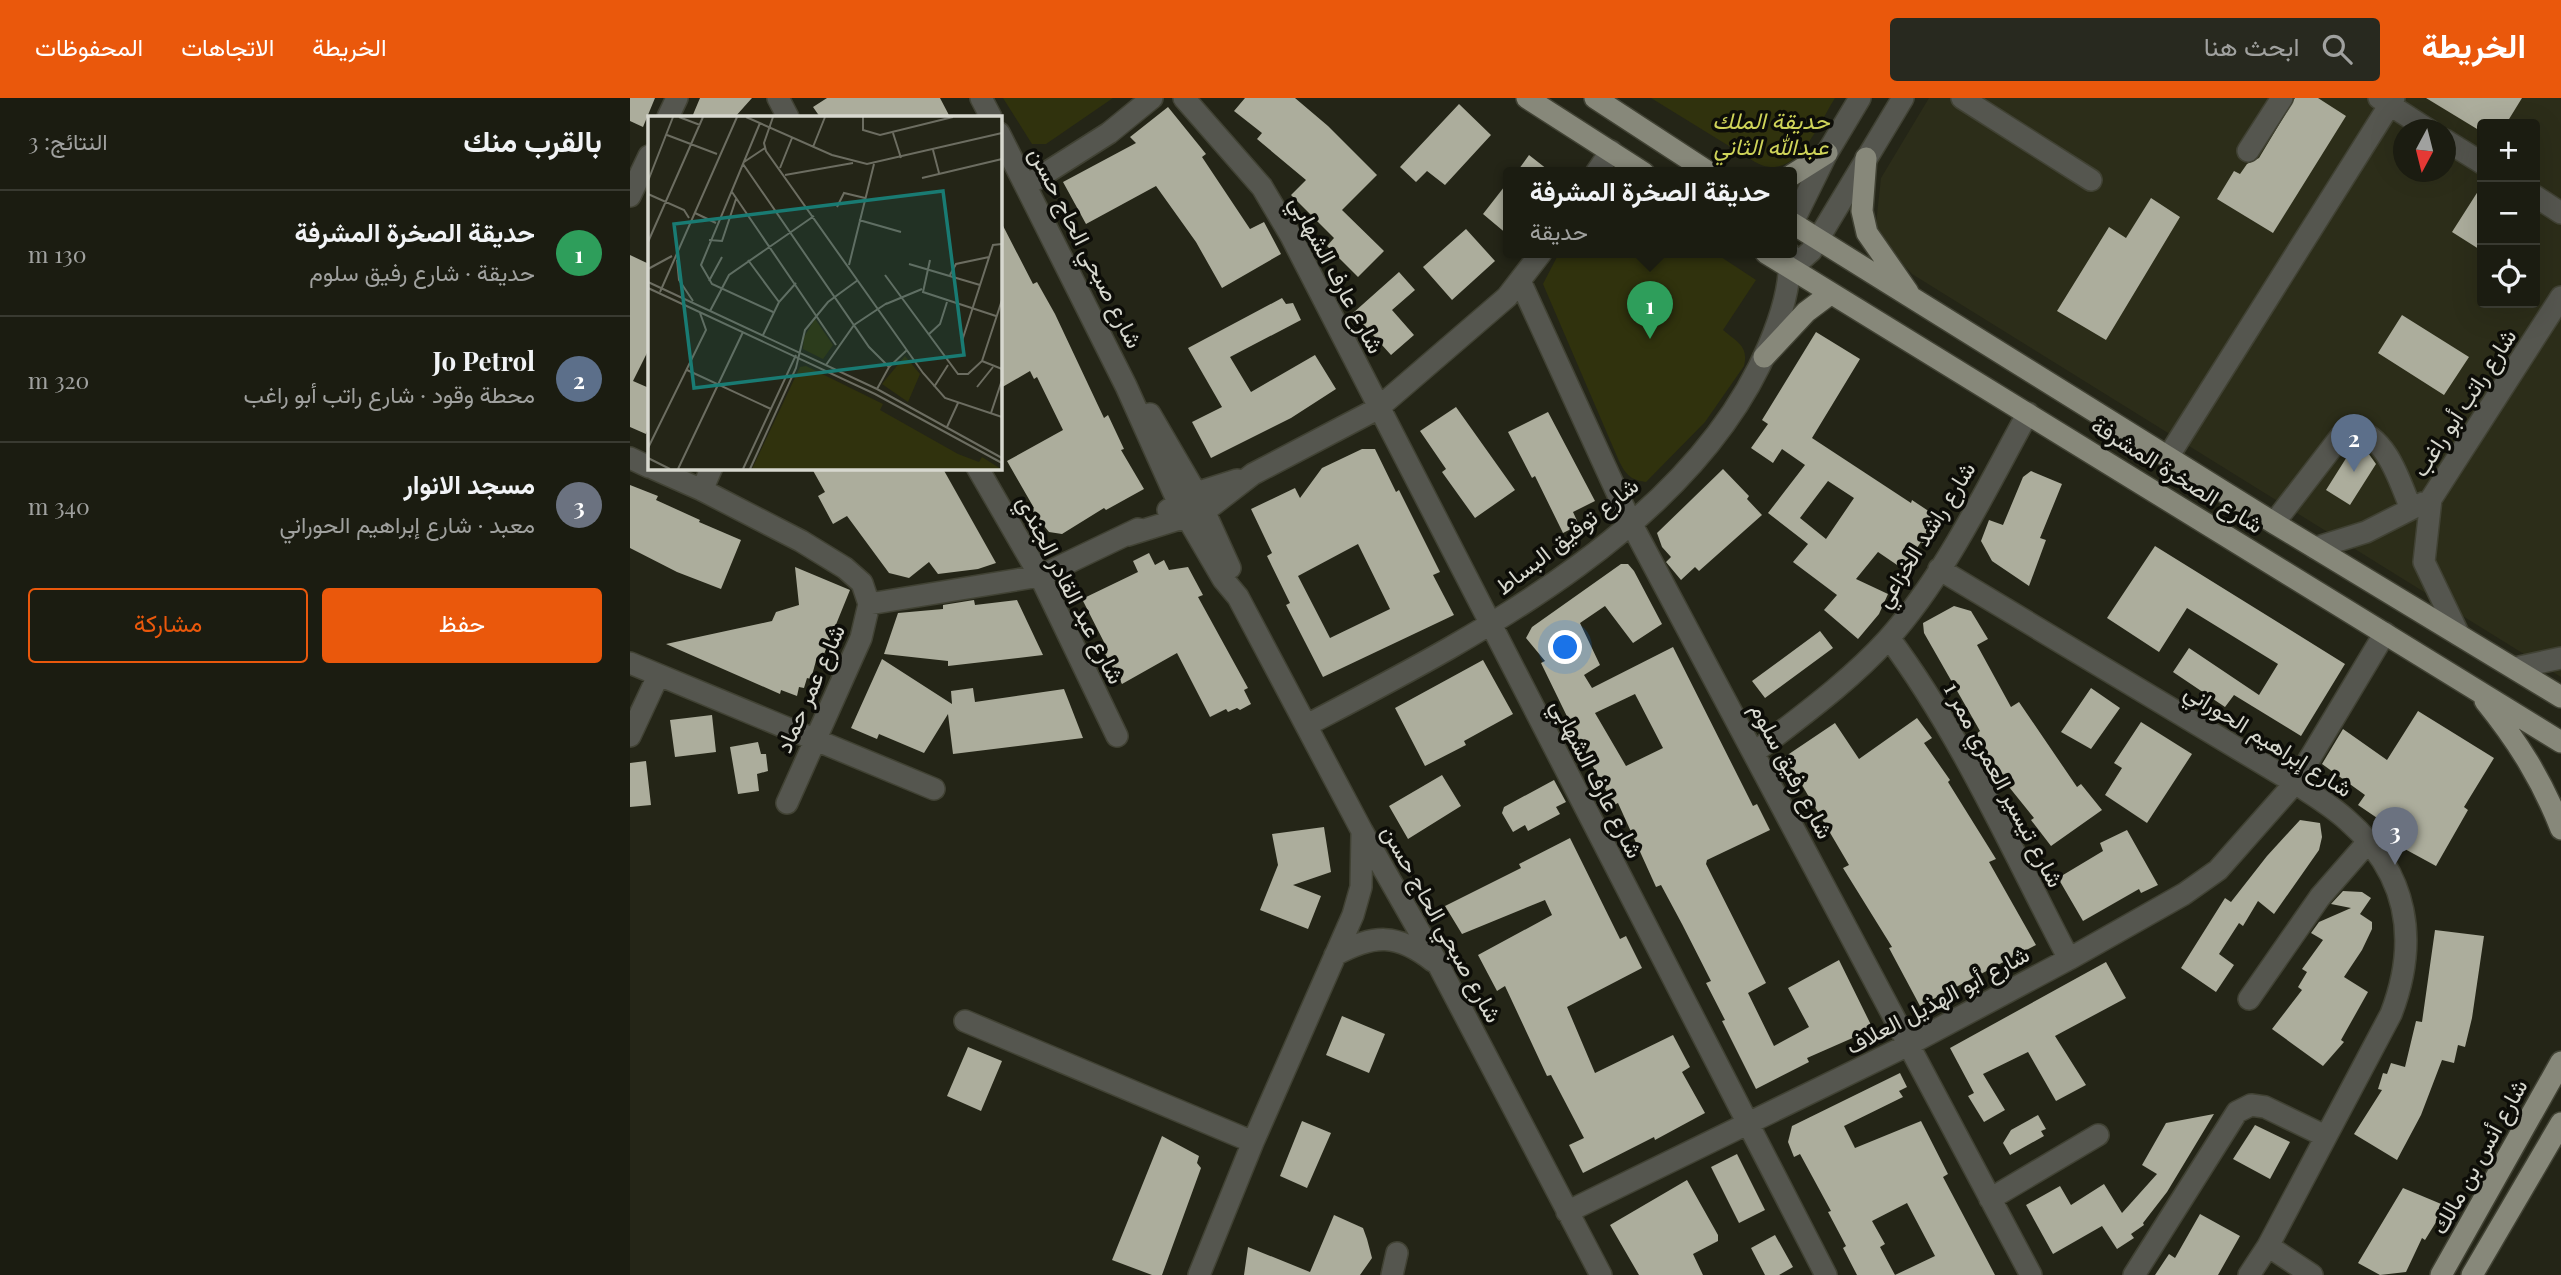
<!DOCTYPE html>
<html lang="ar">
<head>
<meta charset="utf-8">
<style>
	:root { --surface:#1b1c11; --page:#28291f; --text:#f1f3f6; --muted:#a0a19f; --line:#393a31; --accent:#ea580c }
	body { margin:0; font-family:"Playfair Display",Vazirmatn,serif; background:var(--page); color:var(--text); direction:rtl }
	.controls { position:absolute; right:21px; top:21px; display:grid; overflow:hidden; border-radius:7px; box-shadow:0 7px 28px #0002 }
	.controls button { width:63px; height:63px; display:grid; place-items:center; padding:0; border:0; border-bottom:2px solid var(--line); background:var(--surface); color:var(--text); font:35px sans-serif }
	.compass { position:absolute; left:1763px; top:21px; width:63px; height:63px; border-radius:50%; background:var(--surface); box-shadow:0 7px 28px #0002; rotate:187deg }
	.you { position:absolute; left:936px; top:550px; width:24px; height:24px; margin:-18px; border:5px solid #fff; border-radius:50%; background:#1a73e8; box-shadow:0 0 0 10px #1a73e833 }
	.badge { display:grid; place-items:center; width:46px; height:46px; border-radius:50%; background:var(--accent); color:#fff; font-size:23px; font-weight:700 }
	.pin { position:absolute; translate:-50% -58px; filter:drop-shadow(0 2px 4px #0008) }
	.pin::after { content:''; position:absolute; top:37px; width:24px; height:21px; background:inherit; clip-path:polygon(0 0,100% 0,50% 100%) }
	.popup { position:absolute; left:873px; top:69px; width:294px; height:91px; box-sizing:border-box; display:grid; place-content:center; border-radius:7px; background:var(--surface); filter:drop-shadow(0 2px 5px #0005); font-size:23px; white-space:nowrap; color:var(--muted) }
	.popup b { font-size:26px; color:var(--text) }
	.popup::after { content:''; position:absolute; left:50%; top:100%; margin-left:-14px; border:14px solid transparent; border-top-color:var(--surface) }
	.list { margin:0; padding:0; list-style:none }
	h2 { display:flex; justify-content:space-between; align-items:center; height:91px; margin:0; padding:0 28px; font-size:30px }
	h2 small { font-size:23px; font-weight:400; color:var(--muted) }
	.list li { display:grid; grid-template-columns:46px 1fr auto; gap:21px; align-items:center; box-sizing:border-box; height:126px; padding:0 28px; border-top:2px solid var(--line) }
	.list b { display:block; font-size:26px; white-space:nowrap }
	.list p { margin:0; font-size:23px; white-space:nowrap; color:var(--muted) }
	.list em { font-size:23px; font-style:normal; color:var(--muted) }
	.actions { display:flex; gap:14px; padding:21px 28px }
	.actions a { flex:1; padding:16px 0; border:2px solid var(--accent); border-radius:7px; text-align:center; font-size:24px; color:var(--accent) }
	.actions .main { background:var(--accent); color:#fff }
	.icon { flex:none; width:38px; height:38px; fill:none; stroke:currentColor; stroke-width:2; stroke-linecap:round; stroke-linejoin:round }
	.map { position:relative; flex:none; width:1931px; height:1177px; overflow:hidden; direction:ltr }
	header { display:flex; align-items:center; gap:42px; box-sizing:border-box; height:98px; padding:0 35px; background:var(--accent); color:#fff }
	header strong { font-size:33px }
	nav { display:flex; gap:38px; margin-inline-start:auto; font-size:24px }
	.search { width:490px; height:63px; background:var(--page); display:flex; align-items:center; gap:18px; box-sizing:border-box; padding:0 24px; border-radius:7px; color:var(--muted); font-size:26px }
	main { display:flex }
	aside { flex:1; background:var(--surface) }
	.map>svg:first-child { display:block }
</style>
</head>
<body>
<header>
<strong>الخريطة</strong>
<div class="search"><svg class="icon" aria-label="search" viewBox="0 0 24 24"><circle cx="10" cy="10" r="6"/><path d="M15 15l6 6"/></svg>ابحث هنا</div>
<nav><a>الخريطة</a><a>الاتجاهات</a><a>المحفوظات</a></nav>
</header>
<main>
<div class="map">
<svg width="1931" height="1177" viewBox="0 0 1931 1177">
	<rect width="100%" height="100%" fill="#242517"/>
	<path fill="#2c2d19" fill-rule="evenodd" d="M1299 0H1931V579L1282 176 1245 135 1251 80ZM1852 26H1905V205H1852ZM1773 32H1815V74H1773Z"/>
	<path fill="#30320d" d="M373 0H483L416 46H402Z
		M1021 0H1205C1188 27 1165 87 1125 64Z
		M929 155H1085L1126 182 1093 232C1107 244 1119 248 1114 268L1075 324 1016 384C1001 382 996 377 989 363L913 186Z"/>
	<path fill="#acad9c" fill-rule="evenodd" d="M0 0H25L13 29 0 23Z
		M70 0H122L105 19H62Z
		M197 0H310L320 19H190L183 9Z
		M615 0H665L698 28 747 77 712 112 754 153 728 179 697 148 704 140 661 97 676 82 627 41 632 35 604 13Z
		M1665 0H1688L1716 18 1643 135 1587 101 1604 73 1610 76 1617 66 1629 60Z
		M1796 0H1892L1876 26H1852V34Z
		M829 6 861 37 815 87 797 73 786 84 770 69Z
		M538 9 576 56 572 59 620 131 634 124 651 156 592 190 566 144 526 88 456 126 433 84 506 45 500 39Z
		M899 57 922 75H886Z
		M878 84V137L853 116Z
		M1852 87V153L1822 134Z
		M1521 100 1550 119 1476 242 1427 213 1479 129 1496 140Z
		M369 120 403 186 407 184 425 216 474 320 478 317 494 351 491 352 514 391 476 412 474 410 432 436 419 434 401 412 404 410 377 363 433 332 407 279 404 281 400 273 369 291Z
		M836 131 865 163 822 202 793 169Z
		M0 157 19 166V251L3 283 19 290V327L16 336 0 329Z
		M769 174 785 192 762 212 784 237 761 257 723 215Z
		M652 200 656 206 663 205 671 222 600 259 621 294 685 257 706 291 661 320 581 360 562 324 592 309 558 250Z
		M1772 217 1839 259 1814 297 1748 255Z
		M1186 234 1230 261 1182 340 1281 405 1282 402 1312 422 1296 447 1291 444 1273 471 1248 454 1226 481 1258 496 1249 516 1228 541 1194 512 1207 497 1163 464 1178 446 1138 415 1175 367 1152 351 1143 365 1121 350 1138 326 1132 322ZM1198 383 1224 400 1196 441 1170 420Z
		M826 309 885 392 845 420 812 374 816 371 790 333Z
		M918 314 965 403 943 414 949 427 933 435 905 378 902 380 878 334Z
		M1725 346 1736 352 1746 366 1720 407 1696 392Z
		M732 351H745L766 394 769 392 810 474 803 477 824 517 693 579 656 507 660 505 637 458 642 455 621 411 665 390 670 400 692 370ZM728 446 760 511 700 540 668 478Z
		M181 369H312L366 465 348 471 308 476 299 464 279 480 259 475 217 418 203 426 188 398 195 394Z
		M1093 371 1119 398 1117 401 1132 417 1069 473 1065 469 1051 482 1036 464 1041 459 1032 449 1027 435Z
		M1401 373 1432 386 1410 440 1416 442 1399 488 1362 463 1351 443 1359 422 1373 427 1393 379Z
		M0 387 28 398 26 402 70 422 69 424 111 442 91 491 47 474 0 450Z
		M1525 448 1715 566 1671 638 1604 597 1595 609 1543 574 1559 550 1629 597 1648 566 1557 510 1529 554 1477 520Z
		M519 455 525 467 534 462 539 472 558 469 573 497 568 499 618 590 614 592 621 606 610 612 607 610 598 614 596 611 580 619 547 555 492 586 474 554 478 552 452 501 508 474 503 463Z
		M991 466H998L1004 473 1032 526 1003 545 975 508 950 525 970 567 954 577 962 590 1043 549 1123 708 1127 706 1140 732 1077 762 1076 766 1136 885 1118 895 1144 948 1179 929 1158 890 1209 862 1243 931 1177 960 1179 964 1126 991 1092 923 1095 922 1076 885 1081 883 1052 826 1031 787 1026 789 988 705 984 707 949 643 911 565 915 563 896 540 902 529ZM1005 596 1033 650 996 668 965 615Z
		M165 469 220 492 192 561 187 559 181 581 177 580 174 590 169 589 167 598 151 592 150 596 36 546 142 523 146 514 169 507Z
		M344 502 345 507 387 502 413 557 318 568V563L254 556 268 515 313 511V507Z
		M1324 508 1341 513 1358 541 1347 547 1381 609 1389 604 1447 689 1451 686 1472 712 1421 748 1401 722 1404 720 1371 679 1374 678 1344 638 1350 633 1294 535 1293 525Z
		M1190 533 1203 550 1135 600 1122 583Z
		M252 561 322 606 321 593 343 590 345 604 434 591 453 640 323 656 318 616 294 655 249 636 247 641 221 630Z
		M853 562 883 616 834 643 836 647 795 668 765 610Z
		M1461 590 1490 610 1461 651 1431 634Z
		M1788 613 1864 660 1834 709 1838 712 1806 768 1773 750 1778 741 1728 707 1735 697 1692 666 1713 631 1757 662Z
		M82 617 86 654 45 659 40 622Z
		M1287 620 1302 640 1294 645 1320 682 1318 684 1366 761 1359 764 1406 847 1290 908 1259 850 1262 849 1213 770 1219 767 1169 682 1153 660 1205 625 1229 661Z
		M1511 624 1562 656 1517 725 1475 697 1492 670 1484 665Z
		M128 644 131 656H136L138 673 127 676 129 693 108 696 100 649Z
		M16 663 21 707 0 709V665Z
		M812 677 831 708 778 741 759 708Z
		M924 682 936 704 926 709 930 716 898 733 895 727 883 734 872 715 874 709Z
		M1670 722 1690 725 1692 739 1689 752 1644 816 1628 803 1613 828 1609 825 1589 856 1604 867 1586 894 1551 870 1595 800 1601 804 1637 758Z
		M694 729 701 774 663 787 691 798 678 831 630 812 648 767 642 736Z
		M1497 732 1528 787 1511 795 1509 791 1453 823 1428 780 1473 753 1470 745Z
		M940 740 990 841 996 838 1012 870 937 909 965 975 1043 937 1060 969 1052 974 1075 1015 1025 1042 1024 1039 953 1075 939 1047 954 1040 921 977 917 978 875 888 867 893 848 857 922 817 915 802 832 836 815 808 891 770 889 766Z
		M1713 793 1732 794 1741 800 1730 816 1742 824V831L1732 852 1714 879 1738 894 1711 942 1714 944 1693 968 1642 931 1672 892 1668 889 1677 874 1672 871 1693 842 1681 835 1689 824 1721 810 1701 806Z
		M1805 832 1854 838 1842 920 1835 949 1828 947 1824 965 1812 962 1791 1017 1767 1062 1724 1036 1752 992 1748 991 1753 975 1757 976 1761 965 1775 969 1786 923 1792 924Z
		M1476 864 1496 900 1425 938 1456 987 1426 1003 1398 954 1353 976 1375 1012 1354 1024 1338 998 1344 995 1320 950Z
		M712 918 755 936 739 975 696 957Z
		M338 949 372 963 351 1013 317 998Z
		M1270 975 1277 989 1269 993 1273 999 1214 1028 1225 1050 1291 1023 1318 1076 1313 1079 1365 1177H1227L1213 1150 1216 1148 1198 1114 1201 1113 1170 1056 1164 1059 1158 1044 1162 1028ZM1277 1105 1305 1158 1265 1177 1250 1149 1255 1146 1242 1123Z
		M1584 1016 1537 1094 1513 1125 1514 1127 1501 1136 1504 1140 1487 1151 1472 1128 1423 1156 1396 1107 1430 1088 1441 1107 1474 1086 1492 1115 1527 1076 1512 1067 1536 1025Z
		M1408 1017 1416 1031 1411 1033 1414 1038 1380 1057 1373 1045 1381 1032Z
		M672 1023 701 1035 677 1090 650 1078Z
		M1625 1027 1660 1044 1640 1081 1603 1061Z
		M532 1038 569 1058 567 1065 571 1070 532 1177H522L482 1162Z
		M1107 1056 1135 1112 1109 1125 1081 1069Z
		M1057 1082 1088 1137V1143L1063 1156 1073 1177H1009L980 1127Z
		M1773 1090 1816 1108 1795 1142 1792 1140 1776 1174 1750 1177 1728 1165Z
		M1570 1116 1610 1138 1588 1177H1525L1539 1156 1545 1160Z
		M704 1117 733 1130 737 1141 742 1160 730 1177H614L618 1149 680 1174Z
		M1145 1137 1163 1169 1149 1177H1135L1121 1150Z"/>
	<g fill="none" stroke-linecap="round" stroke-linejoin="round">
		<g stroke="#414234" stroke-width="24">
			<path id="minor" d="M148 0 158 19
				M351 0 361 19
				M554 0 632 89 661 138 1196 1177
				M1332 0 1461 82
				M1749 0 1799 32
				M38 19 47 0
				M369 35 496 288 548 404 593 481 608 499 732 733 809 868 971 1177
				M1815 42 1852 65
				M1618 53 1652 0
				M966 75 981 53
				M397 87 479 35 522 0
				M0 98 19 58
				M1905 98 1931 115
				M1162 126 1197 55 1230 0
				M1161 171 1181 153 1273 0
				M891 185 1001 425 1401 1177
				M520 316 566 395 600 470
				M1538 359 1764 0
				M0 360 19 369
				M20 369 72 392 171 443 215 470 232 485 239 506 231 540 157 705
				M347 369 410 478 487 638
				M72 392 82 369
				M538 412 566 395 607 382
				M1644 425 1714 334 1723 331C1757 338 1770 384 1781 411
				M498 437 575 413 623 376 747 311 877 199 911 155
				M1685 450 1736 434 1793 405
				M1309 471 1665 685C1683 697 1702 708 1717 722 1779 776 1789 843 1761 916L1638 1148 1619 1177
				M239 506 410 478 508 431
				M1829 537 1794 464 1801 401 1931 199
				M1259 540C1332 638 1382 753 1439 861
				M0 565 304 691
				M1885 570 1931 560
				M677 627C841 541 1064 428 1139 247 1151 219 1162 186 1159 155
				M0 638 28 578
				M1125 654C1170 619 1219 584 1258 541 1315 478 1357 389 1398 315
				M705 857C744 836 767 835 803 863
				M1619 901 1690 799 1738 744
				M335 923 623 1044
				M1360 1101 1468 1037
				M937 1114 1278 947 1439 861 1554 796 1588 772 1665 685 1755 535
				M1638 1148 1682 1177
				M569 1177 623 1044 723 817 731 789 732 736
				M762 1177 767 1155
				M1504 1177 1607 1014 1621 1007 1635 1009 1695 1038"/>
		</g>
		<g stroke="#414234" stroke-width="24">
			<path id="major" d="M897 0 1014 75
				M965 0 1080 75
				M1236 60 1232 113 1237 135 1278 194
				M1162 77 1197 55
				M1162 125 1644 425 1931 599
				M1136 155 1931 644
				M1134 259 1176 214 1200 196
				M1855 603C1888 644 1912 682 1931 731
				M1811 1177 1931 964
				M1842 1177 1931 1025"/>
		</g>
		<use href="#minor" stroke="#55564f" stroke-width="21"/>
		<use href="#major" stroke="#87887a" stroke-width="21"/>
	</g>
	<g text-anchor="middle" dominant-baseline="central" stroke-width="7" stroke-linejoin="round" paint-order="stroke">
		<g font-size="23" font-style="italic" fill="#cfd459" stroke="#0d0d08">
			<text x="1141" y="21">حديقة الملك<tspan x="1141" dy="26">عبدالله الثاني</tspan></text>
		</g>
		<g font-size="23" fill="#d7d8cf" stroke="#0d0d08">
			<text transform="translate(457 149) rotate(63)">شارع صبحي الحاج حسن</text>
			<text transform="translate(708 176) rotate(62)">شارع عارف الشهابي</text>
			<text transform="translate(1833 304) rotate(-57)">شارع راتب أبو راغب</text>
			<text transform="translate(1548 376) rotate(32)">شارع الصخرة المشرفة</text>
			<text transform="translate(1294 436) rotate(-58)">شارع راشد الخزاعي</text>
			<text transform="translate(936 437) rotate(-38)">شارع توفيق البساط</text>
			<text transform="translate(442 491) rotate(63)">شارع عبد القادر الجندي</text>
			<text transform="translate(179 590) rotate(-66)">شارع عمر حماد</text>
			<text transform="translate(1639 641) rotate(32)">شارع إبراهيم الحوراني</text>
			<text transform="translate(1163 672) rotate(62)">شارع رفيق سلوم</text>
			<text transform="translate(968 680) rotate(63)">شارع عارف الشهابي</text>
			<text transform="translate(1375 686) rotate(62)">شارع تيسير العمري ممر 1</text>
			<text transform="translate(813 825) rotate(61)">شارع صبحي الحاج حسن</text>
			<text transform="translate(1307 901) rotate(-28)">شارع أبو الهذيل العلاف</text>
			<text transform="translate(1848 1058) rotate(-61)">شارع أنس بن مالك</text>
		</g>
	</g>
	<g transform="translate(18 18)">
		<rect width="354" height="354" fill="#242517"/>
		<path d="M167 203 185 229 175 243 155 233 156 221ZM257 240 272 258 260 286 234 268ZM158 250 235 288 232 294 310 338 331 346 334 341 353 353H104L152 251Z" fill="#30320d"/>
		<path fill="none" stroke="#6c6d61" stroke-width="2" d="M31 1 52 9M98 1 184 39 219 48 354 17M125 1 116 27 118 35 275 257 297 282 354 301M215 1V14L232 19 305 1M112 7 53 149 64 168 125 196M245 17 253 42M19 19 69 38M165 31 177 1M285 34 291 57M96 46 117 32M95 48 221 231 241 251M132 52 144 22M137 59 205 47M274 62 354 43M0 65 25 1M84 76 188 229M0 78 36 94 41 102M189 91 196 77 217 82M47 97 68 107M211 104 253 116M61 124 74 125 88 83M0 126 55 1M29 144 31 164 45 185M100 144 131 186M282 144 275 176 348 200M261 148 332 169M201 149 226 48M0 153 24 140M237 159 310 258H320L334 245 354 184M302 159 308 148 341 141M61 165 74 141M0 166 229 273 354 342M0 172 227 278 354 347M12 176 89 1M238 188 274 173M62 195 81 159 166 100M115 219 131 186 148 167M280 219 292 208 299 186M314 225 345 129 354 128M334 245 354 253M178 249 206 209 239 187M39 254 123 293M286 271 300 249M329 271 345 251M229 273 241 251 259 234M343 297 354 264M299 311 310 287M0 332 58 214 52 197M0 342 22 353M30 353 95 216M95 353 148 239M102 353 148 252 157 214 180 186 210 164"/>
		<path fill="#197b73" fill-opacity="0.15" stroke="#197b73" stroke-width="3.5" d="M295 75 316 239 46 272 26 108Z"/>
		<rect width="354" height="354" fill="none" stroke="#d7d8cf" stroke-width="3.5"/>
	</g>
</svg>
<div class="controls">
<button>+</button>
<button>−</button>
<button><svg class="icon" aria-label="locate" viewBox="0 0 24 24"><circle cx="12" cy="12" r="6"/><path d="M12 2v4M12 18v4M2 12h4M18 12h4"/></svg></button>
</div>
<svg class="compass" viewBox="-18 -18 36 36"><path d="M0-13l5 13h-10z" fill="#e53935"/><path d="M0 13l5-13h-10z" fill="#a0a19f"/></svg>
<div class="you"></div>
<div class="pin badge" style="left:1020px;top:241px;background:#2e9e5b">1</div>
<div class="popup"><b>حديقة الصخرة المشرفة</b>حديقة</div>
<div class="pin badge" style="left:1724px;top:374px;background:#5c6f8a">2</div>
<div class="pin badge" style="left:1765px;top:767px;background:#6b7280">3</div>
</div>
<aside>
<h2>بالقرب منك<small>النتائج: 3</small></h2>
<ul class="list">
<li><span class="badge" style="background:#2e9e5b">1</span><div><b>حديقة الصخرة المشرفة</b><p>حديقة · شارع رفيق سلوم</p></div><em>130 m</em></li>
<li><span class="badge" style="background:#5c6f8a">2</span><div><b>Jo Petrol</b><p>محطة وقود · شارع راتب أبو راغب</p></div><em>320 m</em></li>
<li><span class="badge" style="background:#6b7280">3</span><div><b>مسجد الانوار</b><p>معبد · شارع إبراهيم الحوراني</p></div><em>340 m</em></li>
</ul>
<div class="actions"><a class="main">حفظ</a><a>مشاركة</a></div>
</aside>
</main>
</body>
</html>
